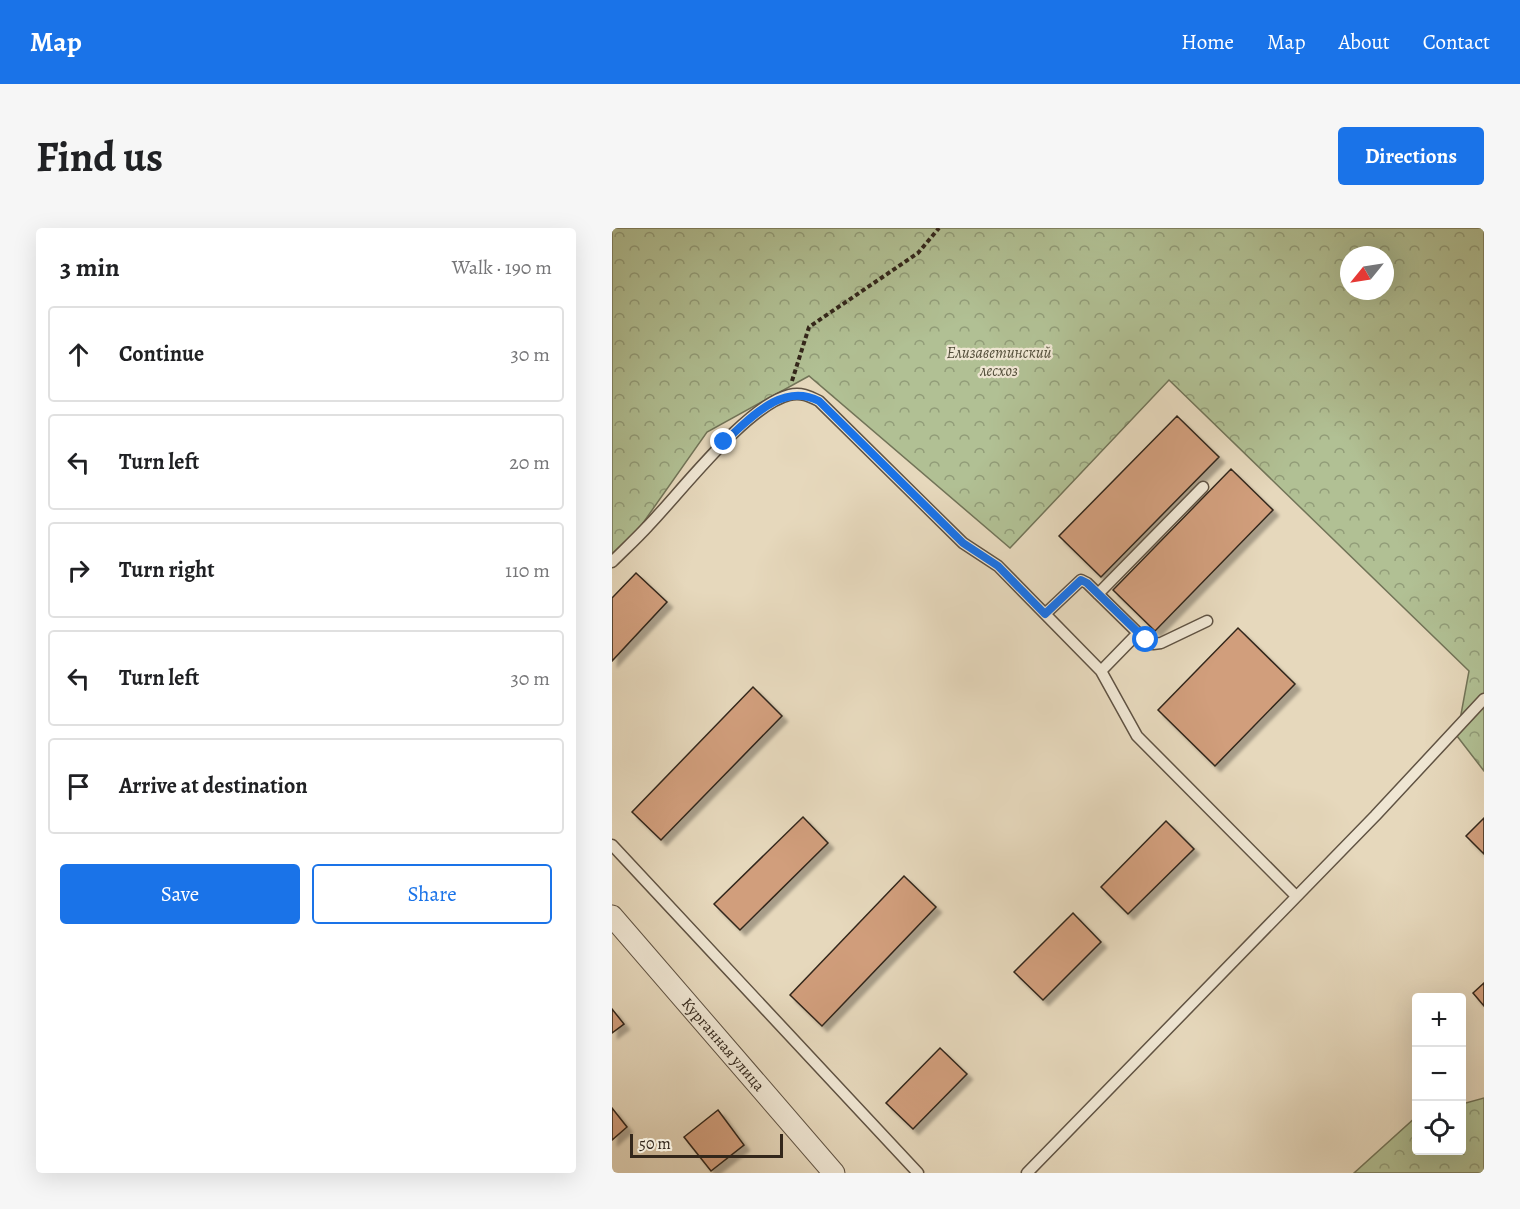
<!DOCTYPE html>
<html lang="en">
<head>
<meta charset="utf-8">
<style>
	:root { --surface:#fff; --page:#f6f6f6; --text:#202124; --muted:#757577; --line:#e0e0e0; --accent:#1a73e8 }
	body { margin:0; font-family:Alegreya,serif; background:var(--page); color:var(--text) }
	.controls { position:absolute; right:18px; bottom:18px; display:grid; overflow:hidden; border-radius:6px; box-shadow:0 6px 24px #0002 }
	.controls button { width:54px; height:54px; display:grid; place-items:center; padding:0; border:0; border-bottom:2px solid var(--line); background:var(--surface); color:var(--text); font:30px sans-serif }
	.compass { position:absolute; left:728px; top:18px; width:54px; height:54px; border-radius:50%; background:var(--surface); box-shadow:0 6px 24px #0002; rotate:240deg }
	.scale { position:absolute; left:18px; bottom:15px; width:153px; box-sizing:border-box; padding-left:6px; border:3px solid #33271b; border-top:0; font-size:16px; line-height:21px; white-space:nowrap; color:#33271b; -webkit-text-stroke:4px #efe6d3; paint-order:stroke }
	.stop { position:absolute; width:18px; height:18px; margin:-14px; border:4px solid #1a73e8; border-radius:50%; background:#fff }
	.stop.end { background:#1a73e8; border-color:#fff; box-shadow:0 2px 6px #0008 }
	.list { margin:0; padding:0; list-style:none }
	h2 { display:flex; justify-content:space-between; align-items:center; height:78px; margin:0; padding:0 24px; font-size:26px }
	h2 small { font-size:20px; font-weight:400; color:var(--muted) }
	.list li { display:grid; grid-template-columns:39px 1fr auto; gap:18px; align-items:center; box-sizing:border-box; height:96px; margin:0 12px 12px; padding:0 12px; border:2px solid var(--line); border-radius:6px }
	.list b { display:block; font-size:22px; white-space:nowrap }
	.list em { font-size:20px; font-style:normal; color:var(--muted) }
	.actions { display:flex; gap:12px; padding:18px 24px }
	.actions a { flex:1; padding:14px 0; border:2px solid var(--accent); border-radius:6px; text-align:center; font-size:21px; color:var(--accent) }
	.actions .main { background:var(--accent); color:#fff }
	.icon { flex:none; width:33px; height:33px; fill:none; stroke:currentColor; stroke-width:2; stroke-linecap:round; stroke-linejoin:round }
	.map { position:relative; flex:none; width:872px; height:945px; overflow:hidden; border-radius:6px }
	header { display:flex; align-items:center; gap:36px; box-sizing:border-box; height:84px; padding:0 30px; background:var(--accent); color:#fff }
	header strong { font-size:28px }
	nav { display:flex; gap:33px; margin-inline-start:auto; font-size:21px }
	.intro { display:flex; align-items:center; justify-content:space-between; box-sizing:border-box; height:144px; padding:0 36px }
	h1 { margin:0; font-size:42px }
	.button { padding:15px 27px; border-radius:6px; background:var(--accent); color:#fff; font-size:21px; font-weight:700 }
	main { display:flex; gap:36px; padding:0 36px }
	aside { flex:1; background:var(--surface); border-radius:6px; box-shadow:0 6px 24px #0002 }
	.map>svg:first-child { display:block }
</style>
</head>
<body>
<header>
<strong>Map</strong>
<nav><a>Home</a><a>Map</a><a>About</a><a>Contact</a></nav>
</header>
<div class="intro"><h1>Find us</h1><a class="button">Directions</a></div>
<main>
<aside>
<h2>3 min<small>Walk · 190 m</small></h2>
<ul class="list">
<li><svg class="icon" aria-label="ahead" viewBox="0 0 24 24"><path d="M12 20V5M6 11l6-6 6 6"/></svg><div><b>Continue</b></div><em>30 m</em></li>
<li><svg class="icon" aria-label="left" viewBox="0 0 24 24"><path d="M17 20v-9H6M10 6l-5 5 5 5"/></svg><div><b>Turn left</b></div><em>20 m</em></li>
<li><svg class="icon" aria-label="right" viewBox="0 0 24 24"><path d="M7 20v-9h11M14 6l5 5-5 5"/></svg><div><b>Turn right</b></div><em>110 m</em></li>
<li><svg class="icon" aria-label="left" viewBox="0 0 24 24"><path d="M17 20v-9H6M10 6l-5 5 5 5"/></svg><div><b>Turn left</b></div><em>30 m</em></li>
<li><svg class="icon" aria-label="arrive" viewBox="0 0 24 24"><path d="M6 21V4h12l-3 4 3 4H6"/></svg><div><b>Arrive at destination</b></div></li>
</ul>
<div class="actions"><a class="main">Save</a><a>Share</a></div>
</aside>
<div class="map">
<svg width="872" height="945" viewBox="0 0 872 945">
	<defs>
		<pattern id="forest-crowns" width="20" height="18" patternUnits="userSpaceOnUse" patternTransform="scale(1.5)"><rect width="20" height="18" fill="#b1c094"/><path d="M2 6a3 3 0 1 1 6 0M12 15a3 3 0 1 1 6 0" fill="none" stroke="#919c78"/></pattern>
		<filter id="shadow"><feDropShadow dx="5.5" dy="5.5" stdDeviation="1.5" flood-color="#0004"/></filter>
	</defs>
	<rect width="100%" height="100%" fill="#e6d8bc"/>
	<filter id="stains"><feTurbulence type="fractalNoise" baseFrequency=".00333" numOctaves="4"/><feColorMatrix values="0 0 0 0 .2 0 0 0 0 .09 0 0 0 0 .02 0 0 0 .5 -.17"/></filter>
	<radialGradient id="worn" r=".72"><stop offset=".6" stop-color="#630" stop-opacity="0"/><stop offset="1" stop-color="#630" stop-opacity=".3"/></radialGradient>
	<path fill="url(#forest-crowns)" stroke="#727458" stroke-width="1.5" fill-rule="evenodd" d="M0 0H872V543L845 508 857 443 557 152 398 320 197 148 95 204 0 339ZM737 27H773V63H737Z
		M872 870V945H742L804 889V922H850V876Z"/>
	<path fill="#d19e7b" stroke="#33271b" stroke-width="1.5" filter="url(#shadow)" d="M565 188 607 229 489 349 447 308Z
		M619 241 661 282 543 403 501 362Z
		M24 345 55 374 0 433V370Z
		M626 400 683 456 603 538 546 482Z
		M141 459 170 488 49 612 20 584Z
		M191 589 216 615 128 702 102 676Z
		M872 590V626L854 608Z
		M554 593 582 621 516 686 489 659Z
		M292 648 324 679 210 798 178 767Z
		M461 685 489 714 431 772 402 744Z
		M872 755V778L861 765Z
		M0 781 12 796 0 805Z
		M328 820 355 846 301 901 274 875Z
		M0 880 15 899 0 912Z
		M106 882 132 917 99 943 72 909Z"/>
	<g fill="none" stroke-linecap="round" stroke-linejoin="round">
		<g stroke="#605343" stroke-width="13">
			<path id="lane" d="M0 334C12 322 25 310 36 298 68 265 134 178 177 167 189 164 197 168 207 173L351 315 386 338 489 443 525 508 684 668
				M486 366 591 259
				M433 386 469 352 475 355 526 405 489 443
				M526 405 541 416 549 415 595 393
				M0 617 306 945
				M415 945 763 588 872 471"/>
		</g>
		<g stroke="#605343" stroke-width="23">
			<g id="street">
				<path id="s1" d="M0 688 222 945"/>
			</g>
		</g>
		<path stroke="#33271b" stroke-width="4" stroke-dasharray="4.5 3" stroke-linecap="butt" d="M180 153 197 99 306 25 327 0"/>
		<use href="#lane" stroke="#efe6d3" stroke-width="10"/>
		<use href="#street" stroke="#efe6d3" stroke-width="21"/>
	</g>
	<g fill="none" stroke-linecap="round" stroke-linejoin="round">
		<path stroke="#1a73e8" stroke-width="8" d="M112 214C139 190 170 154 207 173L351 315 386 338 433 386 469 352 475 355 534 412"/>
	</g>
	<g text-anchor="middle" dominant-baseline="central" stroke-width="4.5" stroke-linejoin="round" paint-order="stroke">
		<g font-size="16" font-style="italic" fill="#524d39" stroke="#efe6d3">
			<text x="387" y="125">Елизаветинский<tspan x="387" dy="18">лесхоз</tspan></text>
		</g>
		<g font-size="16" fill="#33271b" stroke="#efe6d3">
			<text stroke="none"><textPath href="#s1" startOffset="170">Курганная улица</textPath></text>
		</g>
	</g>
	<rect width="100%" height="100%" filter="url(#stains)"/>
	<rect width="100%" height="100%" fill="url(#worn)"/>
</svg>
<div class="controls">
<button>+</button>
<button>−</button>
<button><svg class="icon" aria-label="locate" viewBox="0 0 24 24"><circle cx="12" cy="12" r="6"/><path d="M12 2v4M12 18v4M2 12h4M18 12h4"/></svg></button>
</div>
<svg class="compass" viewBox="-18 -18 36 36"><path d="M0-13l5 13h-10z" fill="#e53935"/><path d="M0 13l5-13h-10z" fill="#757577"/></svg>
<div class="scale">50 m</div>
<div class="stop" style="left:534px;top:412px"></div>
<div class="stop end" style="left:112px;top:214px"></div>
</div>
</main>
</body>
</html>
